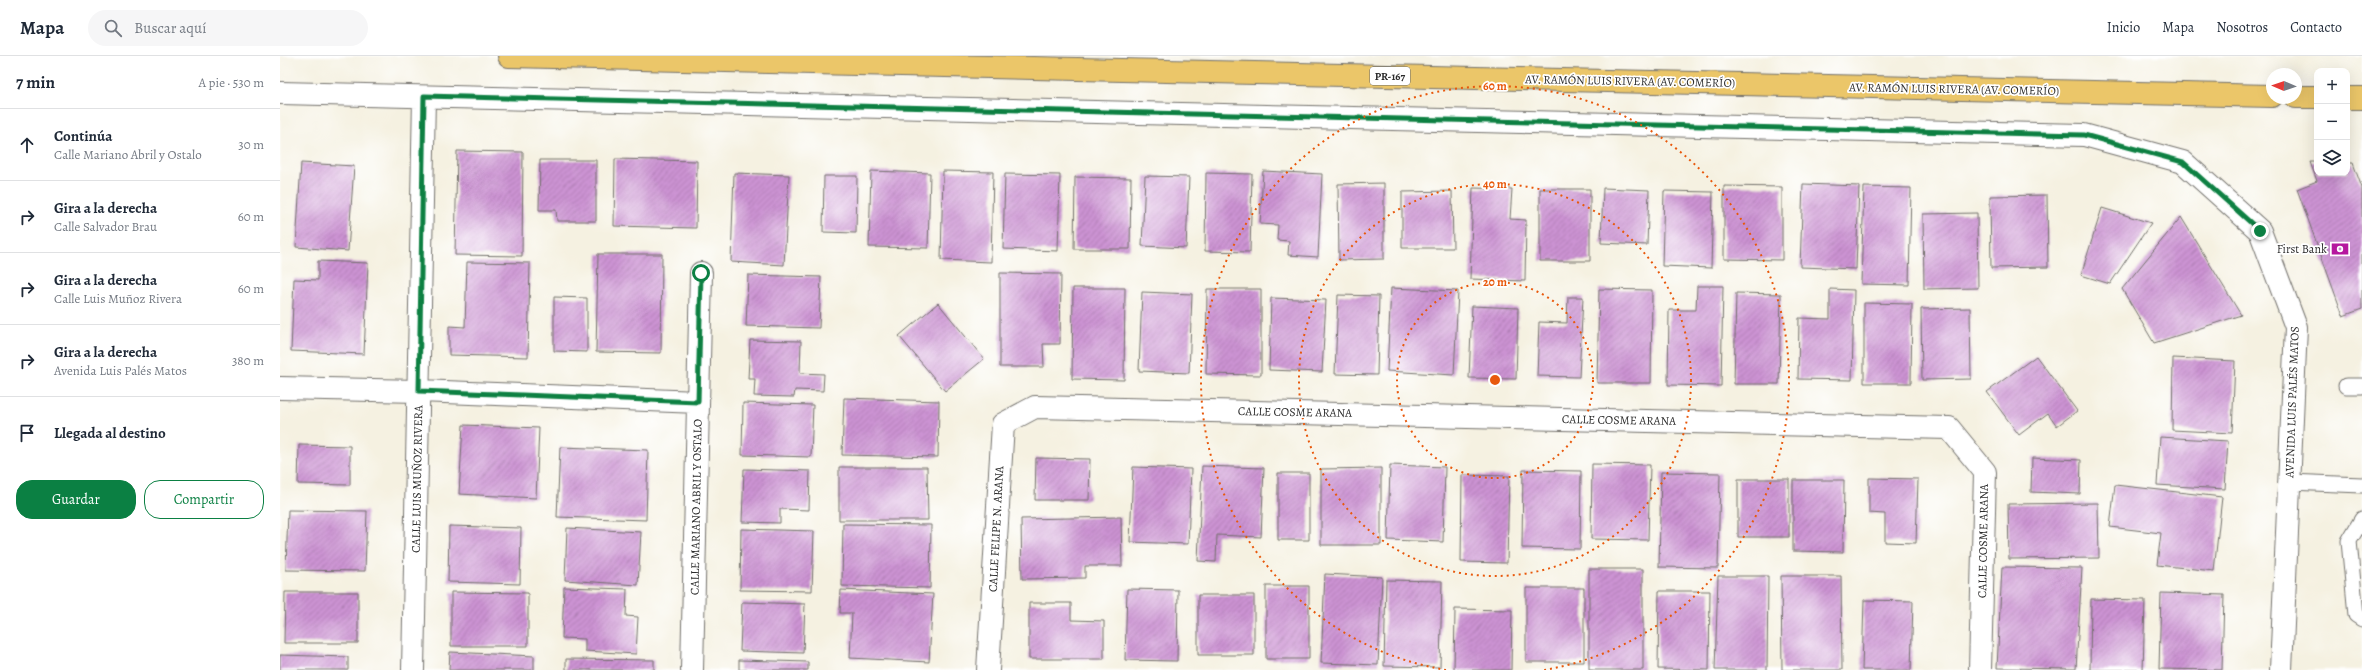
<!DOCTYPE html>
<html lang="es">
<head>
<meta charset="utf-8">
<style>
	:root { --surface:#fff; --page:#f6f6f7; --text:#1f2937; --muted:#747a83; --line:#e0e1e3; --accent:#0b8043 }
	body { margin:0; font-family:Alegreya,serif; background:var(--page); color:var(--text) }
	.controls { position:absolute; right:12px; top:12px; display:grid; overflow:hidden; border-radius:8px; box-shadow:0 4px 16px #0002 }
	.controls button { width:36px; height:36px; display:grid; place-items:center; padding:0; border:0; border-bottom:1px solid var(--line); background:var(--surface); color:var(--text); font:20px sans-serif }
	.compass { position:absolute; left:1986px; top:12px; width:36px; height:36px; border-radius:50%; background:var(--surface); box-shadow:0 4px 16px #0002; rotate:272deg }
	.stop { position:absolute; width:12px; height:12px; margin:-9px; border:3px solid #0b8043; border-radius:50%; background:#fff }
	.stop.end { background:#0b8043; border-color:#fff; box-shadow:0 1px 4px #0008 }
	.list { margin:0; padding:0; list-style:none }
	h2 { display:flex; justify-content:space-between; align-items:center; height:52px; margin:0; padding:0 16px; font-size:17px }
	h2 small { font-size:13px; font-weight:400; color:var(--muted) }
	.list li { display:grid; grid-template-columns:26px 1fr auto; gap:12px; align-items:center; box-sizing:border-box; height:72px; padding:0 16px; border-top:1px solid var(--line) }
	.list b { display:block; font-size:15px; white-space:nowrap }
	.list p { margin:0; font-size:13px; white-space:nowrap; color:var(--muted) }
	.list em { font-size:13px; font-style:normal; color:var(--muted) }
	.actions { display:flex; gap:8px; padding:12px 16px }
	.actions a { flex:1; padding:9px 0; border:1px solid var(--accent); border-radius:16px; text-align:center; font-size:14px; color:var(--accent) }
	.actions .main { background:var(--accent); color:#fff }
	.icon { flex:none; width:22px; height:22px; fill:none; stroke:currentColor; stroke-width:2; stroke-linecap:round; stroke-linejoin:round }
	.map { position:relative; flex:none; width:2082px; height:614px; overflow:hidden }
	header { display:flex; align-items:center; gap:24px; box-sizing:border-box; height:56px; padding:0 20px; background:var(--surface); border-bottom:1px solid var(--line) }
	header strong { font-size:19px }
	nav { display:flex; gap:22px; margin-inline-start:auto; font-size:14px }
	.search { width:280px; height:36px; background:var(--page); display:flex; align-items:center; gap:10px; box-sizing:border-box; padding:0 14px; border-radius:22px; color:var(--muted); font-size:15px }
	main { display:flex }
	aside { flex:1; background:var(--surface) }
	.map>svg:first-child { display:block }
</style>
</head>
<body>
<header>
<strong>Mapa</strong>
<div class="search"><svg class="icon" aria-label="search" viewBox="0 0 24 24"><circle cx="10" cy="10" r="6"/><path d="M15 15l6 6"/></svg>Buscar aquí</div>
<nav><a>Inicio</a><a>Mapa</a><a>Nosotros</a><a>Contacto</a></nav>
</header>
<main>
<aside>
<h2>7 min<small>A pie · 530 m</small></h2>
<ul class="list">
<li><svg class="icon" aria-label="ahead" viewBox="0 0 24 24"><path d="M12 20V5M6 11l6-6 6 6"/></svg><div><b>Continúa</b><p>Calle Mariano Abril y Ostalo</p></div><em>30 m</em></li>
<li><svg class="icon" aria-label="right" viewBox="0 0 24 24"><path d="M7 20v-9h11M14 6l5 5-5 5"/></svg><div><b>Gira a la derecha</b><p>Calle Salvador Brau</p></div><em>60 m</em></li>
<li><svg class="icon" aria-label="right" viewBox="0 0 24 24"><path d="M7 20v-9h11M14 6l5 5-5 5"/></svg><div><b>Gira a la derecha</b><p>Calle Luis Muñoz Rivera</p></div><em>60 m</em></li>
<li><svg class="icon" aria-label="right" viewBox="0 0 24 24"><path d="M7 20v-9h11M14 6l5 5-5 5"/></svg><div><b>Gira a la derecha</b><p>Avenida Luis Palés Matos</p></div><em>380 m</em></li>
<li><svg class="icon" aria-label="arrive" viewBox="0 0 24 24"><path d="M6 21V4h12l-3 4 3 4H6"/></svg><div><b>Llegada al destino</b></div></li>
</ul>
<div class="actions"><a class="main">Guardar</a><a>Compartir</a></div>
</aside>
<div class="map">
<svg width="2082" height="614" viewBox="0 0 2082 614">
	<defs>
		<pattern id="building-hatch" width="6" height="6" patternUnits="userSpaceOnUse"><rect width="6" height="6" fill="#cc93d3"/><path d="M-1 1l2-2M0 6l6-6M5 7l2-2" fill="none" stroke="#a678ab"/></pattern>
	</defs>
	<rect width="100%" height="100%" fill="#fff"/>
	<filter id="ink" filterUnits="userSpaceOnUse"><feTurbulence type="fractalNoise" baseFrequency=".025" numOctaves="2"/><feDisplacementMap in="SourceGraphic" scale="8" xChannelSelector="R" yChannelSelector="G"/><feConvolveMatrix kernelMatrix="1 2 1 2 8 2 1 2 1" color-interpolation-filters="sRGB"/></filter>
	<filter id="wash" filterUnits="userSpaceOnUse"><feTurbulence type="fractalNoise" baseFrequency=".012" numOctaves="4" result="noise"/><feDisplacementMap in="SourceGraphic" scale="16" xChannelSelector="R" yChannelSelector="G"/><feGaussianBlur stdDeviation="0.9" result="paint"/><feColorMatrix in="noise" values="0 0 0 0 0 0 0 0 0 0 0 0 0 0 0 0 0 1.4 0 .05"/><feComposite in="paint" operator="in"/></filter>
	<g filter="url(#wash)">
		<rect width="100%" height="100%" fill="#f5f1e1"/>
		<g id="blocks">
			<path fill="url(#building-hatch)" d="M177 95 243 96 242 200 175 199Z
				M335 103 417 105 416 172 334 170Z
				M260 104H316V165H277L276 154H259Z
				M2030 106H2037V117H2067V107H2073L2082 132V253L2063 260 2017 133 2037 125Z
				M21 107 74 110 68 195 16 191Z
				M591 115 650 117 648 192 589 191Z
				M663 115 713 116 711 206 661 204Z
				M983 115 1042 118 1038 201 1008 199 1009 185 997 184 998 169 980 168Z
				M454 117 509 119 504 209 451 206Z
				M926 117 972 118 970 196 925 195Z
				M725 118 780 119 778 195 723 193Z
				M544 120H577L576 177 543 176Z
				M865 120 909 121 906 192 862 190Z
				M795 121 851 122 850 193H794Z
				M1104 127V203L1059 204 1058 128Z
				M1523 128 1579 130 1576 213 1520 211Z
				M1444 130 1502 131V204L1444 203Z
				M1584 131 1631 132 1629 229 1581 228Z
				M1193 132 1232 133 1230 163 1246 164 1245 225 1190 223Z
				M1323 132 1369 134 1367 189 1321 187Z
				M1260 133H1310V205H1260Z
				M1172 135 1173 192H1122V136Z
				M1384 135 1433 136 1431 212 1382 210Z
				M1767 139 1768 211 1711 212 1710 140Z
				M1822 152 1871 167 1830 228 1801 219Z
				M1697 157 1698 232 1644 233 1643 158Z
				M1901 161 1961 259 1874 287 1842 233Z
				M318 198H382L381 297 316 296Z
				M38 205 88 207 84 298 11 295 14 223 38 224Z
				M187 206 250 207 248 301 169 299V270L185 271Z
				M720 217 781 218 780 288H763L764 311H720Z
				M468 219 541 221 539 272 466 270Z
				M1417 230H1443L1441 330 1388 329 1389 254H1416Z
				M793 232H845L844 324 792 323Z
				M1111 232 1178 235 1174 319 1107 315Z
				M927 233H981V319L926 318Z
				M1319 233 1372 234 1371 327H1317Z
				M1550 233 1574 234 1572 324 1518 323 1519 262 1550 263Z
				M862 236 912 238 909 317 859 315Z
				M1456 237 1501 238 1499 328H1454Z
				M1058 239 1099 240 1097 319 1055 318Z
				M274 241 307 242V296L274 295Z
				M1288 241H1303L1299 321 1257 320 1259 266 1287 267Z
				M991 242 1046 244 1042 316 989 314Z
				M658 247 704 303 665 335 619 280Z
				M1584 247 1632 248 1631 327H1584Z
				M1192 250 1238 252 1236 323 1189 322Z
				M1690 252 1691 323 1642 324 1641 253Z
				M470 284 521 285 520 317 544 318 543 335 515 334 514 341 474 340 475 323H468Z
				M1756 300 1797 355 1777 370 1768 357 1739 379 1707 336Z
				M1893 302 1955 305 1952 377 1892 374Z
				M564 342 659 345 658 401 562 399Z
				M463 347 533 349 531 401 462 399Z
				M183 369 259 372 256 442 179 438Z
				M1880 381 1948 385 1945 433 1877 429Z
				M19 389 70 390V429L18 428Z
				M280 391 368 394 366 464 277 461Z
				M756 402 810 403 809 444H755Z
				M1752 402 1801 404 1800 438 1751 436Z
				M1312 408 1370 409 1368 484 1311 483Z
				M1110 409 1165 411 1163 486 1108 484Z
				M922 410 984 412 981 481 937 479 936 506 918 505Z
				M559 411H647L648 464H559Z
				M853 411 911 413 908 488 850 486Z
				M1101 412V489H1041V413Z
				M464 413 530 415 529 454 500 453V467L462 466Z
				M1243 414 1301 415 1300 493 1242 492Z
				M1381 416 1440 417 1438 512 1379 511Z
				M998 417H1029V484H998Z
				M1182 419 1229 420 1227 507 1181 506Z
				M1589 422 1638 423 1636 487 1605 486V458L1589 457Z
				M1458 423H1509V481H1458Z
				M1513 424H1564L1563 496 1513 495Z
				M1835 429 1942 441 1934 515 1877 509 1881 477 1830 471Z
				M1818 447 1819 502 1729 503 1728 448Z
				M8 454 87 455 85 515 6 514Z
				M841 461 842 510H805V522L742 523 741 463Z
				M563 468 651 469 650 532 562 530Z
				M169 470 241 472 240 528 168 526Z
				M287 472 361 476 358 529 285 524Z
				M461 473 534 475 532 535 460 534Z
				M1722 511 1802 512 1796 613 1717 612Z
				M1309 513H1363V614H1309Z
				M1045 518 1102 521 1098 609 1041 607Z
				M1438 520H1488L1487 614H1435Z
				M1501 520H1561L1562 614H1502Z
				M1106 524 1162 525 1160 611 1104 610Z
				M986 530H1029V603H986Z
				M284 531 347 533 346 560 358 561 356 598 305 595V583L282 582Z
				M1246 532H1304V606H1246Z
				M847 533 898 534 897 605 845 604Z
				M561 534 653 538 649 606 570 602 572 557H560Z
				M1379 535H1430L1429 614 1378 613Z
				M5 536H78V587H4Z
				M171 536 248 537V590H171Z
				M1881 537 1944 539 1942 614 1879 613Z
				M918 539H974V599H918Z
				M1811 543 1865 544 1863 614H1810Z
				M1584 544 1633 545 1631 614H1582Z
				M462 546 525 548 523 597 460 595Z
				M749 547H791V564L824 565V603H749Z
				M1175 553 1232 554 1231 614H1174Z
				M170 596 254 600V614H169Z
				M0 599 68 601V614H0Z
				M286 603 374 604V614H286Z
				M459 604 528 606V614H459Z"/>
		</g>
	</g>
	<g filter="url(#ink)">
		<use href="#blocks" fill-opacity="0" stroke="#72706b" stroke-width="1"/>
		<g fill="none" stroke-linecap="round" stroke-linejoin="round">
			<g stroke="#72706b" stroke-width="17">
				<path id="service" d="M2066 330H2082
					M2009 426 2082 429
					M2082 463 2069 485 2076 559 2082 563"/>
			</g>
			<g stroke="#72706b" stroke-width="24">
				<path id="minor" d="M0 37 1804 79 1903 106 1980 175 2016 271 2001 614
					M0 332 139 335 418 346
					M133 614 144 41
					M412 614 421 217
					M708 614 723 368 755 351 1669 372 1705 416 1700 614"/>
			</g>
			<g stroke="#72706b" stroke-width="24">
				<path id="primary" d="M229 0 1992 40
					M2016 41H2037
					M2067 42H2082"/>
			</g>
			<use href="#service" stroke="#fff" stroke-width="15"/>
			<use href="#minor" stroke="#fff" stroke-width="22"/>
			<use href="#primary" stroke="#ebc669" stroke-width="22"/>
		</g>
	</g>
	<g fill="none" stroke-linecap="round" stroke-linejoin="round" filter="url(#ink)">
		<path stroke="#0b8043" stroke-width="5" d="M421 217 418 346 139 335 144 40 1804 79 1903 106 1980 175"/>
	</g>
	<g fill="none" stroke="#e8590c" stroke-width="2" stroke-dasharray="2 4">
		<circle cx="1215" cy="324" r="98"/>
		<circle cx="1215" cy="324" r="196"/>
		<path d="M1166 614A294 294 0 1 1 1264 614"/>
	</g>
	<defs>
		<g id="bank-bare" transform="scale(1.38)"><path d="M-6-4H6V4H-6ZM0-2.3a2.3 2.3 0 1 0 0 4.6a2.3 2.3 0 1 0 0-4.6Z" fill="#b5179e" stroke="#fff" stroke-width="2.5" paint-order="stroke"/></g>
	</defs>
	<g fill-rule="evenodd">
		<use href="#bank-bare" x="2060" y="193"/>
	</g>
	<g text-anchor="middle" dominant-baseline="central" stroke-width="3.5" stroke-linejoin="round" paint-order="stroke">
		<rect fill="#fff" stroke="#6b6b6b" stroke-width="1" x="1090" y="11" width="40" height="18" rx="3"/>
		<g font-size="11" font-weight="bold" fill="#2b2b2b">
			<text x="1110" y="20">PR-167</text>
		</g>
		<g font-size="12" fill="#2b2b2b" stroke="#fff">
			<text transform="translate(1350 25) rotate(1)">AV. RAMÓN LUIS RIVERA (AV. COMERÍO)</text>
			<text transform="translate(1674 33) rotate(1)">AV. RAMÓN LUIS RIVERA (AV. COMERÍO)</text>
			<text transform="translate(2012 346) rotate(-88)">AVENIDA LUIS PALÉS MATOS</text>
			<text transform="translate(1015 356) rotate(1)">CALLE COSME ARANA</text>
			<text transform="translate(1339 364) rotate(1)">CALLE COSME ARANA</text>
			<text transform="translate(137 423) rotate(-89)">CALLE LUIS MUÑOZ RIVERA</text>
			<text transform="translate(416 451) rotate(-89)">CALLE MARIANO ABRIL Y OSTALO</text>
			<text transform="translate(716 473) rotate(-87)">CALLE FELIPE N. ARANA</text>
			<text transform="translate(1703 485) rotate(-89)">CALLE COSME ARANA</text>
		</g>
		<g font-size="12" fill="#2b2b2b" stroke="#fff" text-anchor="end">
			<text x="2047" y="193">First Bank</text>
		</g>
	</g>
	<circle cx="1215" cy="324" r="6" fill="#e8590c" stroke="#fff" stroke-width="2"/>
	<g font-size="12" text-anchor="middle" font-weight="bold" fill="#e8590c" stroke="#fff" stroke-width="3.5" stroke-linejoin="round" paint-order="stroke">
		<text x="1215" y="34">60 m</text>
		<text x="1215" y="132">40 m</text>
		<text x="1215" y="230">20 m</text>
	</g>
</svg>
<div class="controls">
<button>+</button>
<button>−</button>
<button><svg class="icon" aria-label="layers" viewBox="0 0 24 24"><path d="M12 4l9 5-9 5-9-5zM3 14l9 5 9-5"/></svg></button>
</div>
<svg class="compass" viewBox="-18 -18 36 36"><path d="M0-13l5 13h-10z" fill="#e53935"/><path d="M0 13l5-13h-10z" fill="#747a83"/></svg>
<div class="stop" style="left:421px;top:217px"></div>
<div class="stop end" style="left:1980px;top:175px"></div>
</div>
</main>
</body>
</html>
